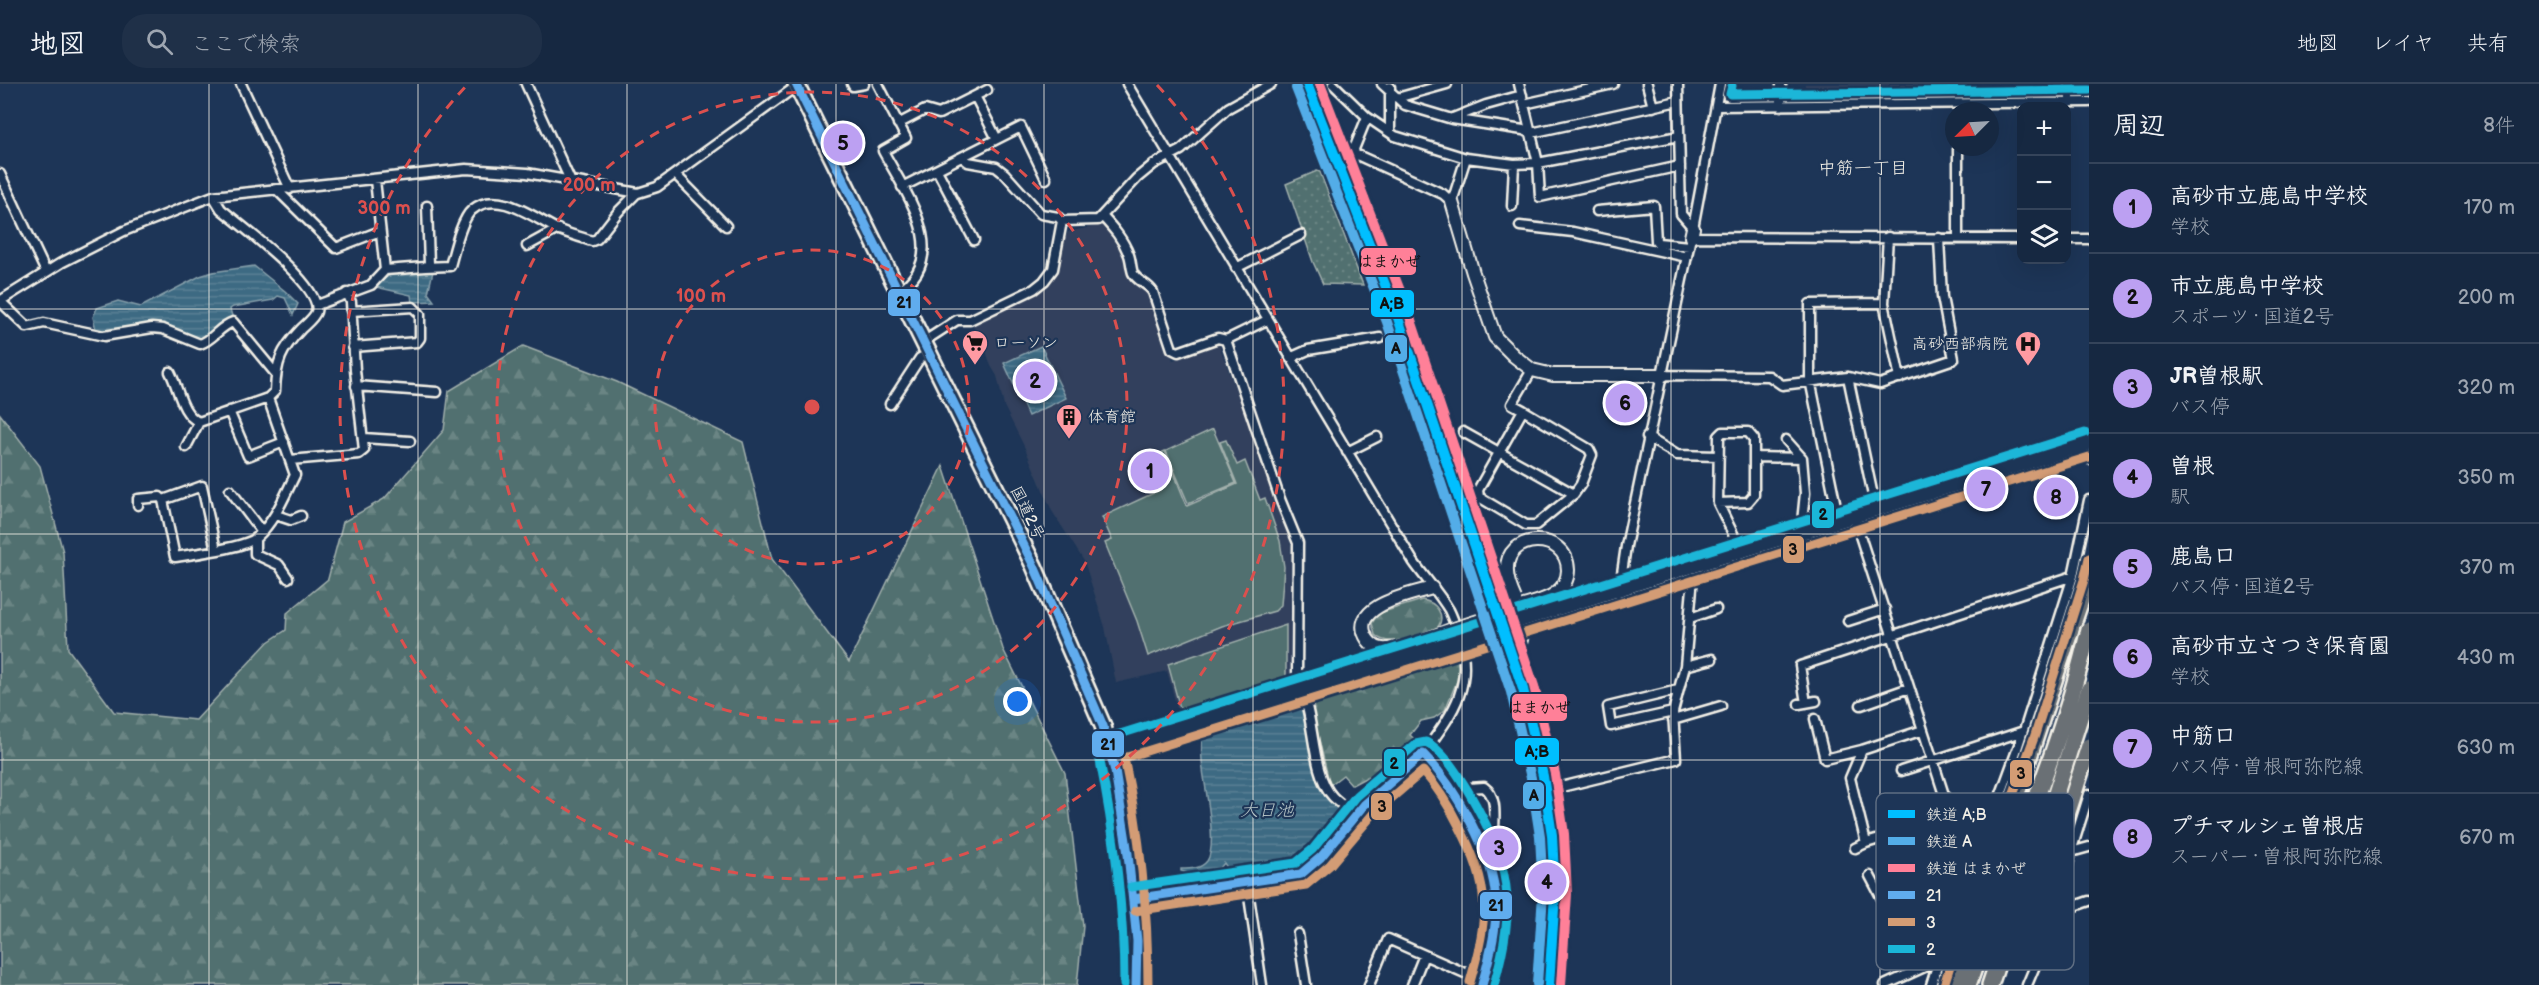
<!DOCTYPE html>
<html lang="ja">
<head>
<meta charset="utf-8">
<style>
	:root { --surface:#162841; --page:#1f3048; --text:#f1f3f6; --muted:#9ea6b1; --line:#35445a; --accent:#bca0f2 }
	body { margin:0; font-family:"Balsamiq Sans","Klee One",sans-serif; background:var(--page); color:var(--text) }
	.controls { position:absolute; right:18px; top:18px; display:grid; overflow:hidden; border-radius:12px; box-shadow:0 6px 24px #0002 }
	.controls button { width:54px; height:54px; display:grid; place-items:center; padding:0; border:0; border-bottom:2px solid var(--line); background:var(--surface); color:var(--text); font:30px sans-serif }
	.compass { position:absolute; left:1945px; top:18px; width:54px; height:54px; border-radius:50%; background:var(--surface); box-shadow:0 6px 24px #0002; rotate:246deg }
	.you { position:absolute; left:1018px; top:618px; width:21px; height:21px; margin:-15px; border:4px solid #fff; border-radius:50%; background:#1a73e8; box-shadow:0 0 0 9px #1a73e833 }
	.badge { display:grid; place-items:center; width:39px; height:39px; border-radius:50%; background:var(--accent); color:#111; font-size:20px; font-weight:700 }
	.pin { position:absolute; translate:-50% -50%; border:3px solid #fff; box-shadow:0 2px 6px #0006 }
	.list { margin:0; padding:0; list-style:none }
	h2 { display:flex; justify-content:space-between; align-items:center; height:78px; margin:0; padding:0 24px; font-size:26px }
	h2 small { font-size:20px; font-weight:400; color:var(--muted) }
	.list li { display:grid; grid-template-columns:39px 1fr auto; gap:18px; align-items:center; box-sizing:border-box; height:90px; padding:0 24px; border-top:2px solid var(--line) }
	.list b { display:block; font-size:22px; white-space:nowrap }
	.list p { margin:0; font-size:20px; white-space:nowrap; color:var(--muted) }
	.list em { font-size:20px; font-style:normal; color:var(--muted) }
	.icon { flex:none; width:33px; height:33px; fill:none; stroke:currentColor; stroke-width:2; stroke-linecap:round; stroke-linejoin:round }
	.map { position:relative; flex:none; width:2089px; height:901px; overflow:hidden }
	header { display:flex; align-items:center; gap:36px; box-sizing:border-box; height:84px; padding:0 30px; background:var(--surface); border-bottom:2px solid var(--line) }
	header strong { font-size:28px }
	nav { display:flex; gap:33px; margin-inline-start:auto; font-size:21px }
	.search { width:420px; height:54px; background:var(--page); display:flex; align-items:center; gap:15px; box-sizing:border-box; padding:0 21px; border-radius:24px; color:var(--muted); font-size:22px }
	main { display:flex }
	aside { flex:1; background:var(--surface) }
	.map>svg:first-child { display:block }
</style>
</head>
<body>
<header>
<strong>地図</strong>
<div class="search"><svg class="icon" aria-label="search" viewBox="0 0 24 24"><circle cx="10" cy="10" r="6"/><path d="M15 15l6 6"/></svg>ここで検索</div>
<nav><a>地図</a><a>レイヤ</a><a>共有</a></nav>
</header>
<main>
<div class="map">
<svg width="2089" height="901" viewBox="0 0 2089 901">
	<defs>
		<pattern id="grass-dots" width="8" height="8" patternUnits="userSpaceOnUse" patternTransform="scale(1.5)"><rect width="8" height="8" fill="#51706f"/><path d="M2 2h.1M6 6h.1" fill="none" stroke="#6b8584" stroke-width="1.8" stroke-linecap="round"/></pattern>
		<pattern id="forest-firs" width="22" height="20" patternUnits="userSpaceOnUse" patternTransform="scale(1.5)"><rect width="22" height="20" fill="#51706f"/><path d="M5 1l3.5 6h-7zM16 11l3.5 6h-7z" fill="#6b8584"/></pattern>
		<pattern id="water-rules" width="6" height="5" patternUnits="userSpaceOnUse" patternTransform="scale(1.5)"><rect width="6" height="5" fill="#3e6a83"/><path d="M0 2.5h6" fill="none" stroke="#5a8095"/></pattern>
	</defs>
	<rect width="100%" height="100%" fill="#1d3557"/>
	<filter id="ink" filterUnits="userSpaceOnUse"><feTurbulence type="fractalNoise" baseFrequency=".0167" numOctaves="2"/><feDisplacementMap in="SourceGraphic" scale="12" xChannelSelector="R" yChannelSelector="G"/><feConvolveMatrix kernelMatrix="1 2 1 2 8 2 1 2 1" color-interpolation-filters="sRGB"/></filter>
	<g filter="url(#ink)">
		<path fill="#31415d" d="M1805 0H1961V14L1805 15Z
			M1100 141 1106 142 1118 158 1126 171 1131 192 1148 207 1173 276 1218 258 1287 445 1291 462 1290 598 1179 632 1167 587 1116 599 1105 543 1084 477 1052 427 1024 362 1004 322 997 292 991 282 981 252 972 242 1045 205 1059 187 1063 157 1068 148Z"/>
		<path fill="url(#grass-dots)" stroke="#a2b0ac" stroke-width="1.5" d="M1317 87 1320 88 1363 201 1323 200 1313 178 1286 100Z"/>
		<path fill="url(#forest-firs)" stroke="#a2b0ac" stroke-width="1.5" d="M523 262 617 298 743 358 772 475 849 578 943 382 1003 565 1065 689 1083 842 1077 901H0V330L40 382 63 468 68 565 114 628 196 636 268 558 286 546 287 529 328 495 343 438 384 415 444 346 449 307Z
			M1422 516C1436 518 1446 531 1438 543 1423 551 1388 565 1375 551L1372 539 1378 530 1383 528Z
			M1449 570 1459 575V592L1445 626 1434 634 1421 637 1410 651 1421 661 1394 690 1377 701 1369 692 1352 701 1343 691 1330 701 1309 614Z"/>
		<path fill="#51706f" stroke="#a2b0ac" stroke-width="1.5" d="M1213 345 1236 399 1188 419 1166 367Z
			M1226 356 1237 381 1245 377 1260 416 1265 414 1280 457 1284 483 1281 521 1275 527 1222 542 1148 572 1137 537 1105 459 1112 456 1102 433 1160 406 1148 375 1165 367 1187 422 1237 400 1220 358Z
			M1286 541V596L1181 628 1168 580Z"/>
		<path fill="url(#water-rules)" stroke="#87a0ab" stroke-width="1.5" d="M254 182 285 207 298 220 293 231 285 214 278 212 273 216 233 223 230 225 232 232 203 256 158 240 107 247 96 246 93 233 97 224 118 217 141 223 200 192 213 188Z
			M433 187 428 209 434 217 412 218 411 211 376 203C389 184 411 188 433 187Z
			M1041 262 1066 314 1028 332 1004 279Z
			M1302 617C1305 628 1309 639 1310 650 1315 688 1315 704 1347 730L1315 769 1304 778 1288 784 1230 788 1224 779 1216 789 1192 790 1181 787V785C1190 785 1201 785 1207 777 1219 760 1203 698 1202 676 1201 667 1202 658 1202 649Z"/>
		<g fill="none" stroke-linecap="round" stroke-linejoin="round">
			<g stroke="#f4f1e8" stroke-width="13">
				<path id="street" d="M241 0 290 105
					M526 0 570 96
					M852 0 853 2 864 0
					M878 0 906 54 883 67C905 108 954 173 897 208
					M1127 0 1413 477C1424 493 1439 509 1449 526 1453 534 1456 543 1459 552 1475 603 1451 631 1423 670
					M1333 0 1367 33 1395 52 1466 74 1514 80 1538 79 1679 52
					M1382 0 1405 21 1452 35 1523 46 1531 49 1678 17
					M1519 0 1538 79 1540 113 1680 82
					M1647 0 1653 23
					M1678 0 1681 130 1693 144
					M1781 0V22
					M2070 0V19
					M975 12 997 55
					M1397 14 1447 0
					M1524 20 1613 0
					M1716 22 2089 18
					M1367 33 1354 65 1355 70 1443 110 1452 118 1466 74
					M1453 34 1486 21 1522 11
					M898 40 925 26 939 30 987 6
					M1390 48V3
					M1958 63V154
					M962 73 968 78 996 83 1005 90 1041 130 1058 133 1062 137
					M937 86 974 156
					M0 90 46 188
					M675 90 726 142
					M902 103 1021 43 1046 95
					M277 106 336 164 380 147
					M213 112 221 125C240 141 324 203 316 228 314 234 306 240 301 245 281 266 276 278 275 307L268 314 295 391C284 413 275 437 256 454 244 464 192 470 175 473L163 416 202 402 216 466
					M1512 122 1514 80
					M1597 127 1654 122 1656 157 1658 159 1689 162
					M1102 132C1113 144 1123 155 1129 171 1131 176 1131 184 1133 189 1137 198 1148 199 1153 208L1172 265 1178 268 1218 254 1226 256
					M1520 142 1573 148 1687 173
					M1693 144 1720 0
					M1888 153 1884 219 1900 294
					M2066 155H2089
					M527 162 558 145
					M425 183 450 182C454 168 461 135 472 126 497 104 534 134 557 145 568 150 581 153 592 157L597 155 618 128 637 109
					M1236 184 1301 151
					M385 186 425 183 429 180 427 122
					M0 217 61 179 124 147 213 112 466 85 527 89 638 109 657 103 798 1
					M0 217 27 243 44 239 104 252 152 244 163 245 200 260C213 256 220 242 233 238L276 290
					M317 221 371 201 385 186 375 96
					M351 227 413 223 420 230V254L417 258 353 263
					M1267 236 1226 256 1280 415 1298 459 1297 591 1299 597
					M923 258 957 236H970L1034 205 1044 197 1053 185 1062 137 1098 136 1137 94 1154 80 1181 66 1228 24 1271 0
					M1290 274 1308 266 1380 254
					M170 288C179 305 181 330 199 338
					M1663 291 1769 292 1782 301 1848 293 1880 300 1954 275 1942 213 1939 154
					M1848 293 1876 426
					M356 302 437 308
					M890 320 920 274 928 270
					M1523 326 1478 406 1479 413 1526 441H1536L1574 410 1581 400 1592 371 1589 365 1523 326 1512 320 1532 286
					M229 327 248 372 284 358
					M1463 348 1574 410
					M1647 353 1677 371 1719 372
					M363 354 410 357
					M1786 356 1802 374 1805 409 1802 438
					M186 363 199 338 268 314
					M2072 367 2080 369 2089 375
					M1347 368 1377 353
					M1755 373 1802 374
					M290 376 359 370 364 366 355 286 351 218 347 209
					M230 406 261 447
					M1718 419 1748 418 1754 411V355L1748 348H1723L1719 352 1718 419 1738 460
					M138 421V415L160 413 163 416
					M1837 427 1810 296V220L1884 219
					M276 431 291 436 301 432
					M255 455V470L279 481 288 494
					M1626 501 1622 489 1626 462 1691 153 2022 155
					M1543 521 1837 427 1850 426 1852 427 1970 791
					M1690 534 1716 525
					M1848 537 1885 525
					M1685 582 1712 575
					M1306 619C1314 645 1314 694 1333 713 1340 720 1348 725 1356 731
					M1806 619 1800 582 2073 492
					M1799 620 1816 617
					M1861 621 1909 604
					M1673 628 1611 642 1608 623 1678 606
					M1815 635 1825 675 1862 666 1923 646
					M1673 636 1721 622
					M1862 666 1850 694 1866 759 1951 734
					M1901 687 2024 647
					M1454 705 1484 703C1498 713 1494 733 1494 748L1480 757C1504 807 1496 849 1482 901
					M1553 705 1676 675 1673 628 1685 582 1693 493
					M1991 739 2071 768 2089 763
					M1855 764 1866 759
					M1926 783 1934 809
					M1870 792 1888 826 1934 809 1963 801
					M1247 799 1262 901
					M2059 820 2072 823 2089 817
					M1888 826 1900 851
					M1298 850 1306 901
					M1369 901 1388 855 1483 897
					M1412 901 1424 871
					M1561 901 1564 812 1561 758 1541 634 1521 562 1525 545 1857 443
					M1885 901 1933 879H1939
					M1931 901 1963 801 1975 781 2024 647 2073 492 2089 416
					M2027 901 2057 829 2071 768 2089 710"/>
			</g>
			<g stroke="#f4f1e8" stroke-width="16">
				<path id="secondary" d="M1452 118 1473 189 1495 253 1514 272 1532 286 1553 291H1663
					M1691 153 1693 144
					M1672 489 2089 360
					M1432 504C1412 510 1345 522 1368 556 1373 563 1380 566 1388 565 1408 565 1431 553 1451 546
					M1110 666 1454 558
					M1133 815 1301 790C1331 771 1347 735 1374 712 1391 697 1408 688 1423 670 1450 694 1464 724 1480 757"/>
			</g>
			<g stroke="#f4f1e8" stroke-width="20">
				<path id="highway" d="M796 0 1034 482 1103 642 1115 687 1128 770 1137 857 1136 901
					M2064 566 2081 516 2089 478
					M2013 852 2035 817
					M1956 901 1988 798
					M1968 901 2003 802
					M1990 901 2021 810"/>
			</g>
			<use href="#street" stroke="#1d3557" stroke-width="8"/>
			<use href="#secondary" stroke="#1d3557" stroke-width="12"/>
			<use href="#highway" stroke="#6a7074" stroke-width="15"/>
			<g stroke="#f4f1e8" stroke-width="16" stroke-linecap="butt">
				<path id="secondary-bridge" d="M1451 546C1474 538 1498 531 1521 523 1532 519 1546 517 1556 509 1563 504 1568 495 1568 486 1567 446 1504 448 1507 488 1507 497 1511 506 1515 515
					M1454 558 1672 489"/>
			</g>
			<g stroke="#f4f1e8" stroke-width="20" stroke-linecap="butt">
				<path id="highway-bridge" d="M1988 798 2064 566
					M2003 802C2035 719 2069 632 2089 545
					M2021 810 2052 722 2089 605
					M2035 817 2067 731 2089 662"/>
			</g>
			<use href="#secondary-bridge" stroke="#1d3557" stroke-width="12"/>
			<use href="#highway-bridge" stroke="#6a7074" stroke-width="15"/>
			<g stroke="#1d3557" stroke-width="14">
				<path id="bus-1" d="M796 0 1034 482 1103 642 1115 687 1128 770 1137 857 1136 901
					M1423 670C1443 690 1457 712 1470 737 1504 802 1501 832 1482 901
					M1133 815 1301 790 1321 773 1364 721 1423 670"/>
			</g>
			<g stroke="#1d3557" stroke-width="14">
				<path id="bus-2" d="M1135 827 1306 801 1330 781 1373 730 1423 687C1438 704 1449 722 1459 742 1491 804 1489 831 1470 898
					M1148 901C1148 824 1140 749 1124 674L2089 373
					M1944 901 1974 806 1986 785 2035 651 2084 496 2089 474"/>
			</g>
			<g stroke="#1d3557" stroke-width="14">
				<path id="bus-3" d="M1732 2 1730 10 2089 6
					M1131 803 1296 779 1313 765 1356 712 1416 660 1426 658C1444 667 1458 691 1468 707 1511 781 1517 819 1494 901
					M1124 901C1124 822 1114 745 1098 667L1099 660 1104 655 2085 349"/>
			</g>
			<use href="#bus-1" stroke="#60acee" stroke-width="9"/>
			<use href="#bus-2" stroke="#d39c74" stroke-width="9"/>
			<use href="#bus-3" stroke="#1ab6d8" stroke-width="9"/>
			<g stroke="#1d3557" stroke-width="15">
				<path id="rail-1" d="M1307 0 1398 234 1523 605 1543 692 1552 751 1555 810 1549 901"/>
			</g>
			<g stroke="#1d3557" stroke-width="15">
				<path id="rail-2" d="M1296 4 1387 238 1511 608 1531 694 1540 752 1543 810 1537 900"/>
			</g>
			<g stroke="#1d3557" stroke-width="15">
				<path id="rail-3" d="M1320 0 1409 230 1534 602 1555 690 1564 750 1567 810 1561 901"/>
			</g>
			<use href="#rail-1" stroke="#00bfff" stroke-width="10"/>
			<use href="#rail-2" stroke="#53ade8" stroke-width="10"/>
			<use href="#rail-3" stroke="#ff8098" stroke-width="10"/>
		</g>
	</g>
	<path fill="none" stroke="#f4f1e8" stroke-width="1.5" stroke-opacity="0.55" d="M209 0V901M418 0V901M627 0V901M836 0V901M1044 0V901M1253 0V901M1462 0V901M1671 0V901M1880 0V901M0 225H2089M0 450H2089M0 676H2089"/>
	<g fill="none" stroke="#dc504e" stroke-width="3" stroke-dasharray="10 8">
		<circle cx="812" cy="323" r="157"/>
		<circle cx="812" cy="323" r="315"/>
		<path d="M1157 1A472 472 0 1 1 467 1"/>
	</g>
	<defs>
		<g id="supermarket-pin" transform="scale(1.35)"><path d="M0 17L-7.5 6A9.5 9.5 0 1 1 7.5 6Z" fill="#ff9aa2" stroke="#1d3557"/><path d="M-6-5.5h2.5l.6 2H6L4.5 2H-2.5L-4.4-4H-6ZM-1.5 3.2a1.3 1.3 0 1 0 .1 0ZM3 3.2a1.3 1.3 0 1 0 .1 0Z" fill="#111"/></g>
		<g id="hospital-pin" transform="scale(1.35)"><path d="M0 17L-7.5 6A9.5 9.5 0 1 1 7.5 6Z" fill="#ff9aa2" stroke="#1d3557"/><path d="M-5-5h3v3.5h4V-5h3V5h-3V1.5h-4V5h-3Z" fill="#111"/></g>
		<g id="building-pin" transform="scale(1.35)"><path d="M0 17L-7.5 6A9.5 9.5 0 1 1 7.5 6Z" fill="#ff9aa2" stroke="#1d3557"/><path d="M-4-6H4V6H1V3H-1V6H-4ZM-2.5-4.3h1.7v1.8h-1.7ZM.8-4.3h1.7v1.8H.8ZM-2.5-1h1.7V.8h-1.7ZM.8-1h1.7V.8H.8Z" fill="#111"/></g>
	</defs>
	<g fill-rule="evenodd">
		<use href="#supermarket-pin" x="975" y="259"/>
		<use href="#hospital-pin" x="2028" y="260"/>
		<use href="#building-pin" x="1069" y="333"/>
	</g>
	<g text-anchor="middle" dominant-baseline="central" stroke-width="4.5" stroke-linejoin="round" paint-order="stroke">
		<g font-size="16" fill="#f4f1e8" stroke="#1d3557" text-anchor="start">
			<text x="994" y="259">ローソン</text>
			<text x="2008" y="260" text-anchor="end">高砂西部病院</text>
			<text x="1088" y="333">体育館</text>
		</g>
		<g font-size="16" fill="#f4f1e8" stroke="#1d3557">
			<text transform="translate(1027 429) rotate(64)">国道2号</text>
		</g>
		<g font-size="18" fill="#f4f1e8" stroke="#1d3557">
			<text x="1863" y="84">中筋一丁目</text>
		</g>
		<g font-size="18" font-style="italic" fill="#b4c2c5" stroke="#1d3557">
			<text x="1267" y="726">大日池</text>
		</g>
	</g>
	<rect x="1876" y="709" width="198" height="177" rx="9" fill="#1d3557" stroke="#5e6d82" stroke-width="1.5"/>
	<rect x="1888" y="726" width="27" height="8" fill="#00bfff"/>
	<rect x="1888" y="753" width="27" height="8" fill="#53ade8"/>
	<rect x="1888" y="780" width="27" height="8" fill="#ff8098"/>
	<rect x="1888" y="807" width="27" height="8" fill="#60acee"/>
	<rect x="1888" y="834" width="27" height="8" fill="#d39c74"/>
	<rect x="1888" y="861" width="27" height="8" fill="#1ab6d8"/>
	<g font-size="16" fill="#f4f1e8">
		<text x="1926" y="736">鉄道 A;B</text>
		<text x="1926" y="763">鉄道 A</text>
		<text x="1926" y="790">鉄道 はまかぜ</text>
		<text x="1926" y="817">21</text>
		<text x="1926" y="844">3</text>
		<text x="1926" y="871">2</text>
	</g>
	<circle cx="812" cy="323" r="9" fill="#dc504e" stroke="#1d3557" stroke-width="3"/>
	<g font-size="18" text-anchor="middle" font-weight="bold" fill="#dc504e" stroke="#1d3557" stroke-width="4.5" stroke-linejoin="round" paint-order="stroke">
		<text x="589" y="107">200 m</text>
		<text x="384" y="130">300 m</text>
		<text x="701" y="218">100 m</text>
	</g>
	<g stroke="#1d3557" stroke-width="2">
		<rect x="1360" y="163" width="57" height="29" rx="6" fill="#ff8098"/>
		<rect x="887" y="204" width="34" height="29" rx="6" fill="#60acee"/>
		<rect x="1370" y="205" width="45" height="29" rx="6" fill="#00bfff"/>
		<rect x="1384" y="250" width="24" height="29" rx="6" fill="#53ade8"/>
		<rect x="1811" y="416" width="24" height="29" rx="6" fill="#1ab6d8"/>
		<rect x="1782" y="451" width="23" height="29" rx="6" fill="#d39c74"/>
		<rect x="1511" y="609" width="57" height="29" rx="6" fill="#ff8098"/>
		<rect x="1091" y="646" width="34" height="28" rx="6" fill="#60acee"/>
		<rect x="1514" y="653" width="46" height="29" rx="6" fill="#00bfff"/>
		<rect x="1383" y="664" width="23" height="29" rx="6" fill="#1ab6d8"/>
		<rect x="2009" y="675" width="24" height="29" rx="6" fill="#d39c74"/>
		<rect x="1522" y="697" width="23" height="29" rx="6" fill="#53ade8"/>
		<rect x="1370" y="708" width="23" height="29" rx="6" fill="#d39c74"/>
		<rect x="1479" y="807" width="34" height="29" rx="6" fill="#60acee"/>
	</g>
	<g font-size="16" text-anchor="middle" font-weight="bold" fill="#111">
		<text x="1389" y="183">はまかぜ</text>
		<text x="904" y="224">21</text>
		<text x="1392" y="225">A;B</text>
		<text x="1396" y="270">A</text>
		<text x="1823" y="436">2</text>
		<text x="1793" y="471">3</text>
		<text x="1539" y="629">はまかぜ</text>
		<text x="1108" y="666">21</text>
		<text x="1537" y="673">A;B</text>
		<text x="1394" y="685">2</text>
		<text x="2021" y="695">3</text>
		<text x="1534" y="717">A</text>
		<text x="1382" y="728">3</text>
		<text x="1496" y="827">21</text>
	</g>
</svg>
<div class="controls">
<button>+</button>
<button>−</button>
<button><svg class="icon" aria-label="layers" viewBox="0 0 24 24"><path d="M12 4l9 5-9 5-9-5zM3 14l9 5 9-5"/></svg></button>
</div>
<svg class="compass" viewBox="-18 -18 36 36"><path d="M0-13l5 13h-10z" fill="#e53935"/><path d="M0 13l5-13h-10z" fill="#9ea6b1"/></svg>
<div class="you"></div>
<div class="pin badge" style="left:1150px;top:387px">1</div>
<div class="pin badge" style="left:1035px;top:297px">2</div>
<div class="pin badge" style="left:1499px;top:764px">3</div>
<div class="pin badge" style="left:1547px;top:798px">4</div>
<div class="pin badge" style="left:843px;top:59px">5</div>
<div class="pin badge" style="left:1625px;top:319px">6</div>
<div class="pin badge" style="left:1986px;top:405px">7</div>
<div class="pin badge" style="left:2056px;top:413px">8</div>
</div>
<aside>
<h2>周辺<small>8件</small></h2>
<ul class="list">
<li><span class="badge">1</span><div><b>高砂市立鹿島中学校</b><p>学校</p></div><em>170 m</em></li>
<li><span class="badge">2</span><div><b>市立鹿島中学校</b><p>スポーツ · 国道2号</p></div><em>200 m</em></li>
<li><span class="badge">3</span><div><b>JR曽根駅</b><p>バス停</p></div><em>320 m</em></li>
<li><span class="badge">4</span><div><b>曽根</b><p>駅</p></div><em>350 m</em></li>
<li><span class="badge">5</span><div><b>鹿島口</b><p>バス停 · 国道2号</p></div><em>370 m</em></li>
<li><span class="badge">6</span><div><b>高砂市立さつき保育園</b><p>学校</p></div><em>430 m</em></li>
<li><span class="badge">7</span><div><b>中筋口</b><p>バス停 · 曽根阿弥陀線</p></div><em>630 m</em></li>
<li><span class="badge">8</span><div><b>プチマルシェ曽根店</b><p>スーパー · 曽根阿弥陀線</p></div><em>670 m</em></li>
</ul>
</aside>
</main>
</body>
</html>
